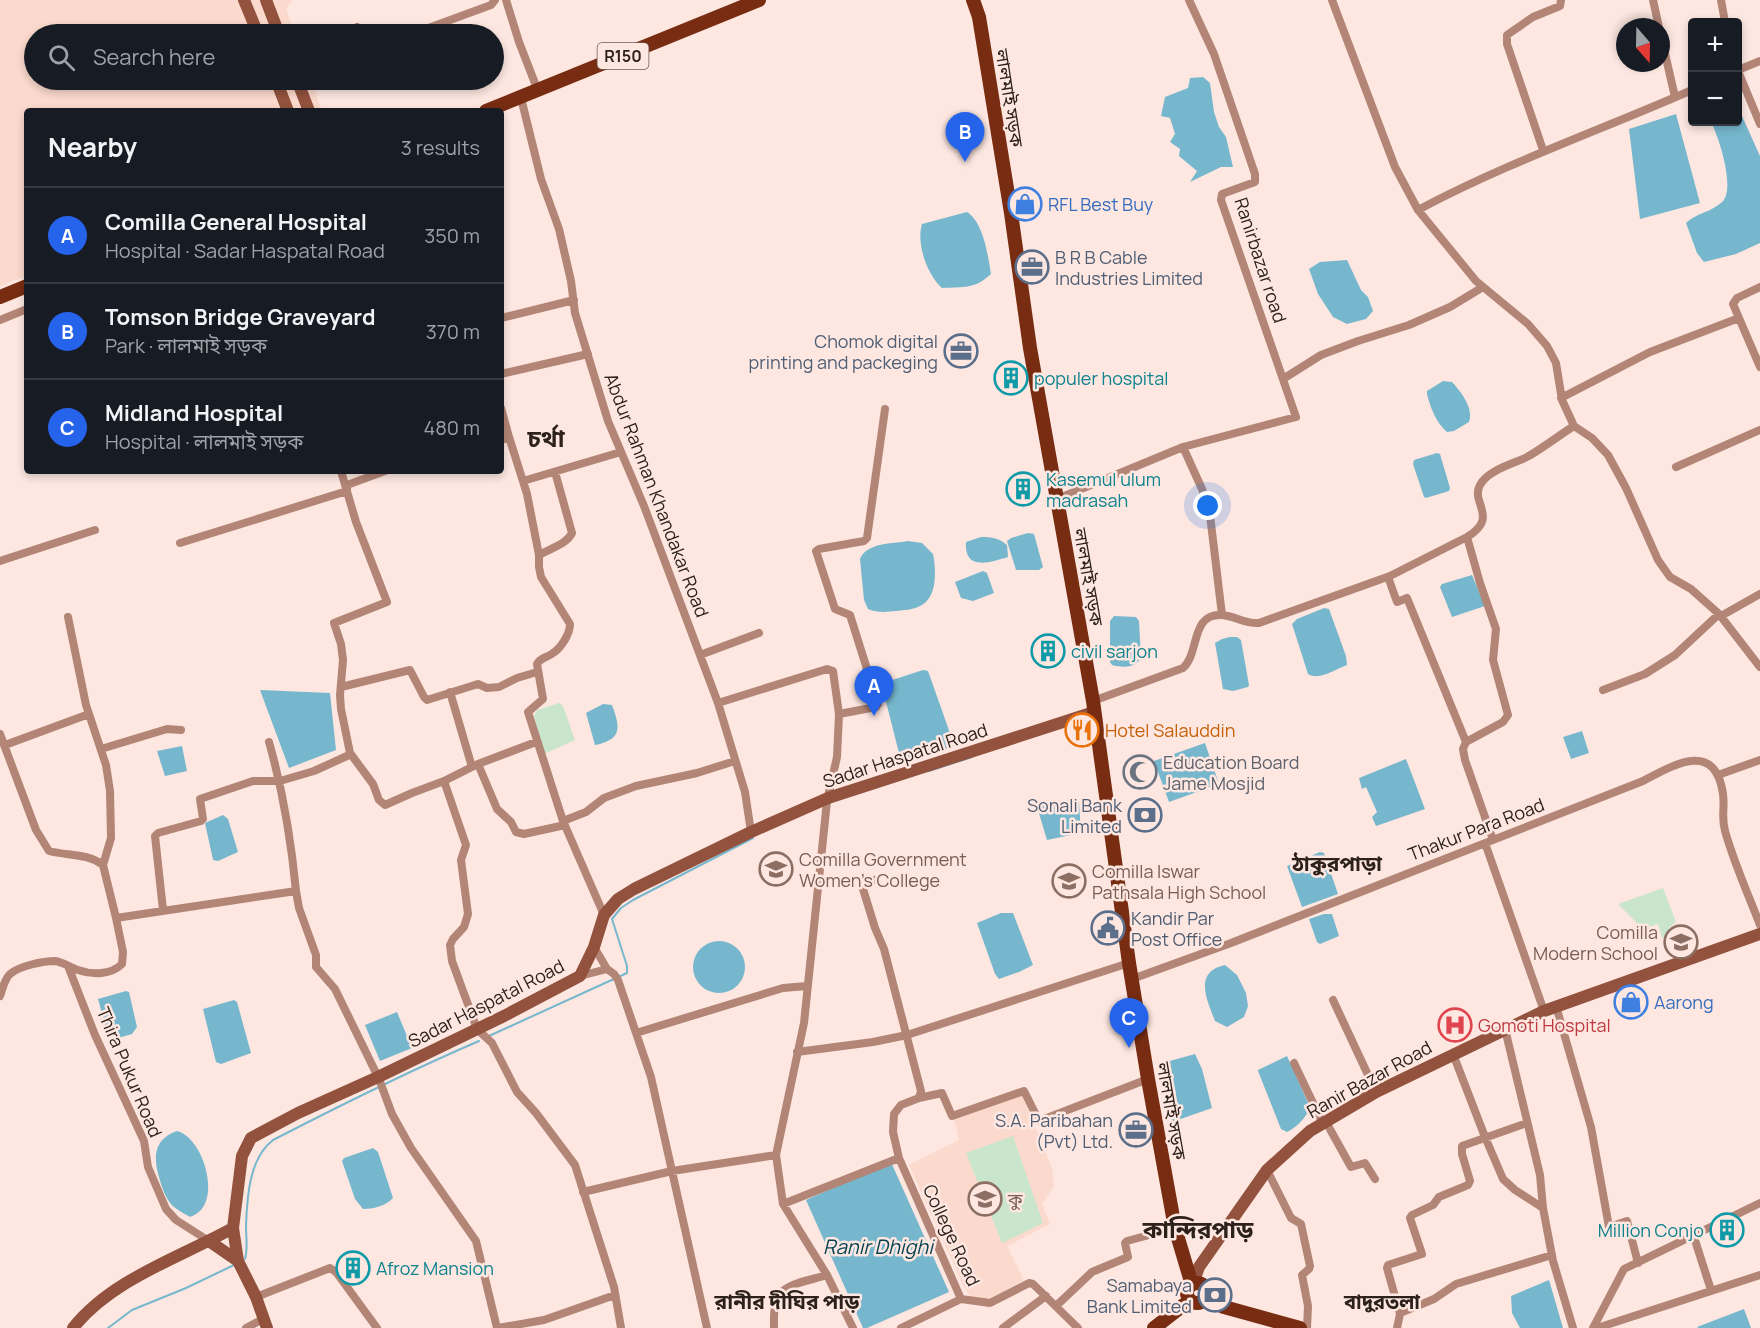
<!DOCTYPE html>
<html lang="en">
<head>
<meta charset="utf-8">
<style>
	:root { --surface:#171b24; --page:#20242c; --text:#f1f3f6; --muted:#9ea1a6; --line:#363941; --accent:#2563eb }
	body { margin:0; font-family:Manrope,"Noto Sans Bengali",sans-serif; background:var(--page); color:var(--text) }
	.controls { position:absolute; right:18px; top:18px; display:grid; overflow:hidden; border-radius:6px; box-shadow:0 3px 9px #0003 }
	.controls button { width:54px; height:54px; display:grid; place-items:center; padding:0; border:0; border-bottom:2px solid var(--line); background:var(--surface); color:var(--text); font:30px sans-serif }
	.compass { position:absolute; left:1616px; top:18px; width:54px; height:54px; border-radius:50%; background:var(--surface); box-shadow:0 3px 9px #0003; rotate:160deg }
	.you { position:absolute; left:1208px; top:506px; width:21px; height:21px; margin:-15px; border:4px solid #fff; border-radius:50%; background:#1a73e8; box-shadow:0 0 0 9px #1a73e833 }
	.badge { display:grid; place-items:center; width:39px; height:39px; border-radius:50%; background:var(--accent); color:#fff; font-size:20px; font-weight:700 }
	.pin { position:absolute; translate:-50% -50px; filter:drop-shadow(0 2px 3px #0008) }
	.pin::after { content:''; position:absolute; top:32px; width:21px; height:18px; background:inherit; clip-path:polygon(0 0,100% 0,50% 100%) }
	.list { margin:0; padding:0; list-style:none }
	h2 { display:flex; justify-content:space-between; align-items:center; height:78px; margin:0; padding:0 24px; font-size:26px }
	h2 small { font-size:20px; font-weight:400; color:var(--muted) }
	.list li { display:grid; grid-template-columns:39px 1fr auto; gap:18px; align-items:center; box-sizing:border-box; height:96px; padding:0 24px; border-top:2px solid var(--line) }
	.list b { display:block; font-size:22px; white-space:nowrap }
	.list p { margin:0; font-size:20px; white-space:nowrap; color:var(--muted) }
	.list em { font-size:20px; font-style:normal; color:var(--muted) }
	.icon { flex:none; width:33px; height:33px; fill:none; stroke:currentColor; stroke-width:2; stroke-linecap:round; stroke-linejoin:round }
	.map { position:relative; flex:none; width:1760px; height:1328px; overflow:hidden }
	.search { position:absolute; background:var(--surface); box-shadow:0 3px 9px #0003; left:24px; top:24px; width:480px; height:66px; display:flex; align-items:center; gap:15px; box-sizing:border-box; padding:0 21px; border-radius:33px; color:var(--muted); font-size:22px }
	.panel { position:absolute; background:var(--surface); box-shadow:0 3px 9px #0003; left:24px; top:108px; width:480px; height:366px; border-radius:6px }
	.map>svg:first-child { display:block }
</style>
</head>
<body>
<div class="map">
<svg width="1760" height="1328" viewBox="0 0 1760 1328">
	<rect width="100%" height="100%" fill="#fde7e0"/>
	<path fill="#fbd9cc" d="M0 0H292L286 9 295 34H34V80H311L322 111H27V276L0 286Z
		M1022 1095 1052 1168 1054 1186 1042 1204 1050 1224 1007 1246 1024 1280 993 1298 982 1300 972 1298 964 1287 909 1165 959 1140 954 1119Z"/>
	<path fill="#c9e6cc" d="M559 703 563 706 575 740 544 754 534 716 537 710Z
		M1663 888 1676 922 1669 928V936L1662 938 1658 924 1635 932 1636 922 1618 904Z
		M1013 1136 1043 1223 1002 1243 966 1153Z"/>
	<path fill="#76b7ce" d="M1203 77 1210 83 1214 112 1219 127 1226 137 1233 167H1221L1190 182 1197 171 1179 156 1180 149 1170 142 1175 134 1170 118 1161 116 1165 97 1188 88 1190 78Z
		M1738 107 1760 156V243L1736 254 1704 262 1697 253 1686 223C1696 213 1712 212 1722 202 1736 190 1719 137 1711 122H1738Z
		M1676 114 1700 203 1640 219 1629 129Z
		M967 212C984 223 988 256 991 274 975 289 964 287 942 288 927 275 916 243 922 224Z
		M1347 260 1361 290 1368 297 1373 311 1366 319 1347 324 1333 317 1318 294 1309 269 1320 262Z
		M1443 381 1452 382C1461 392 1474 408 1469 422L1454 431 1447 432C1437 424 1430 407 1427 394V391Z
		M1437 453 1440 454 1450 488 1449 491 1426 498 1424 497 1413 464 1414 460Z
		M1028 533 1034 534 1043 567 1039 570H1016L1007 541 1011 538Z
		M981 537C992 537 999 538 1007 545L1008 557C991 562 964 572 966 542Z
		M908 541 922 543 933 554C936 569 938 598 920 606 913 610 904 610 896 611 886 612 878 613 868 609L864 600 860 559C867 542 893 544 908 541Z
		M983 571 987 573 994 593 973 601 961 598 955 582Z
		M1472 575 1485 606 1452 617 1440 587 1442 584Z
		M1324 608 1329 609 1346 656 1347 665C1335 669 1320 681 1308 674L1292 624 1297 619Z
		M1114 616 1136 617 1139 621 1141 658C1135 668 1123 668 1112 665L1110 662V621Z
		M1230 637H1237L1241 640 1249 685 1248 687 1233 691 1223 689 1215 643 1222 639Z
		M923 670 928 671 951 736 953 747 903 760 900 757 882 686 883 683Z
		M260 690 330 693 336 750 289 768Z
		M603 704 612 705C620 727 623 739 595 745L586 713Z
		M1582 731 1589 753 1571 759 1563 737Z
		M1205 743 1219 784 1169 802 1154 761Z
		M182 746 187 771 165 776 157 751Z
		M1406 759 1425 809 1376 826 1372 817 1377 812 1366 787 1362 789 1359 778Z
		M1069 800 1079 802 1081 833 1047 840 1038 810 1043 804Z
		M223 815 228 819 238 852 218 861 213 860 205 823Z
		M1320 852 1324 853 1338 894 1302 907 1287 866Z
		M1001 913H1013L1033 965 1019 972 999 979 995 974 977 923Z
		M1324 914H1332L1339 936 1320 944 1317 942 1309 919Z
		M693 967a26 26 0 1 1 52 0a26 26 0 1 1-52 0Z
		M1225 965 1237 975 1246 993 1248 1006 1244 1017 1227 1027 1215 1021C1207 1000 1193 972 1225 965Z
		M126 991 129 992 137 1027 132 1034 111 1040 109 1039 98 999Z
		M234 1000 237 1002 251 1053 221 1064 216 1062 203 1009Z
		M397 1012 412 1048 380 1061 365 1025Z
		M1195 1054 1202 1069 1212 1108 1172 1122 1159 1064Z
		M1287 1056 1310 1107C1307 1117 1296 1128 1287 1132L1281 1129 1258 1071V1070Z
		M177 1131C205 1138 224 1207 190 1217 185 1214 179 1211 174 1207 166 1200 162 1188 159 1177 153 1157 154 1139 177 1131Z
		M373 1148 378 1152 393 1198C386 1206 373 1209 363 1209L355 1199 342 1161 344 1158Z
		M891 1162 949 1292 867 1328H863L806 1200Z
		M1549 1280 1563 1328H1520L1512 1313 1511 1296Z
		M1744 1309 1751 1328H1698L1697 1327Z"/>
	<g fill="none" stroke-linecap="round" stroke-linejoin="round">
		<path stroke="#76b7ce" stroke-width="2" d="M929 771 972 757
			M489 1036 627 973V966L612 919 621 908 633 900 753 838
			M245 1259C248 1249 246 1237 246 1226 247 1198 249 1158 273 1140 341 1105 409 1071 479 1041
			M108 1328 132 1310 186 1288 234 1265"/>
		<path stroke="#b28576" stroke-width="8" d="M506 0 519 42 538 91
			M1332 0 1395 167 1418 210 1476 281 1528 324 1547 346 1556 363 1562 400 1574 426 1592 438 1608 455 1626 488 1658 560 1670 577 1691 589 1719 614 1760 667
			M1653 0 1659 27
			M1721 0 1725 22
			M357 27 362 34
			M412 34 491 5 495 0
			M1661 36 1675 97
			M1738 70 1760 61
			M1738 71 1760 124
			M521 98 541 179 559 229 571 281 575 313 608 421 644 506 718 703 745 792 751 832
			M1543 150 1507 44V35L1533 17 1560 6 1561 0
			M1418 210C1506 163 1601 130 1692 90
			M1760 287 1737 298 1733 304 1760 367
			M501 318 574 300
			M0 320 27 309
			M501 374 588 354
			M1283 379 1321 355 1358 341 1409 325 1450 307 1483 287
			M1561 398 1650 352 1739 318
			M501 408 509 437 501 440
			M509 437 527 494 539 555V567L541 577 570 624C570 634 561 648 553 653 547 658 541 657 537 664L543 699 528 712 563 821 604 915
			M1183 447 1202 489 1210 515 1222 615
			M1676 467 1760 430
			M523 481 621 452
			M1057 499 1183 447 1296 417 1221 200 1222 194 1255 182V174L1214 54 1189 0
			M180 543 347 491V485L385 471
			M539 555C549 549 567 544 572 533L555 472
			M0 561 95 530
			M1388 577 1397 602 1407 598 1466 742 1463 749 1465 760 1493 840
			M1721 616 1760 594
			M68 617 86 705 106 765 110 791 111 838 103 865
			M700 655 759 633
			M341 687 410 670 424 697 427 700 478 684 487 688 499 687 517 678 537 672
			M1603 690 1645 674 1675 655 1719 614
			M450 692 472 767
			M1093 701 1183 668C1200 653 1190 613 1222 615 1235 616 1245 624 1259 623L1390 576 1467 537C1500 517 1470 503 1480 485 1488 470 1513 464 1527 457 1543 448 1558 436 1574 426
			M718 703 827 669 833 671 839 714
			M0 734 36 830 49 851C68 856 87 853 103 865L116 918 296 891 299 908 316 955V967L335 989 379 1079 392 1114 411 1148 476 1241 497 1328
			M269 742C283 791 291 839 296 891
			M1466 742 1503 722 1508 715 1493 660 1496 629 1480 583 1467 537
			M5 745 89 714
			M101 749 167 729 181 730
			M350 753 373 784 379 800 385 805 412 793 444 781 478 764 536 742
			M478 764 497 809 511 822 516 832 524 834 565 825
			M1718 775 1760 760
			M444 781 466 845 461 860 468 914 464 927 453 939 450 945 452 961 477 1029 492 1043 517 1092 536 1113 575 1165 614 1287 621 1328
			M563 821 586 812 604 798 636 786 697 773 735 761
			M1485 843 1544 1011
			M874 880 866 885 863 889 875 928 884 949 921 1091 919 1098 901 1105 894 1114 893 1132 899 1158 961 1299 990 1303 1029 1283 1033 1284 1078 1328
			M163 910 155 836 158 833 201 821 203 819 200 799 253 781H280L314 771 347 756 350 753 341 709 340 695 343 660 341 644 334 623 387 602 356 522 341 471
			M594 947 607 969 614 974 618 980 651 1077 707 1328
			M68 966 95 1035 144 1141 148 1167 166 1209 176 1220 209 1241
			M580 976 607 969
			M1132 979 1231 943 1643 781C1675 764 1715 740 1723 794 1725 808 1721 816 1725 831 1734 863 1748 894 1760 925
			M0 996C3 988 4 980 10 974 19 966 43 961 55 961 63 962 71 968 78 970 92 975 111 975 122 964L123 952 116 918
			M1333 1000 1376 1092
			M1556 1006 1591 1127 1609 1227 1627 1221 1638 1263
			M1505 1029 1540 1175 1543 1208 1553 1261 1573 1328
			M636 1033 783 988 807 986
			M797 1052 873 1042 907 1035 1129 963
			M1453 1054 1485 1137 1503 1179 1515 1190 1543 1208
			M1294 1063 1323 1124
			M919 1098 942 1093 952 1116 1024 1091 1039 1121 1148 1079
			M1326 1122 1351 1167 1365 1163 1375 1179
			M1267 1170 1291 1218 1301 1224 1310 1266 1309 1269 1302 1275 1308 1306 1307 1328
			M583 1192 672 1171 776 1155
			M783 1204 899 1158
			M1693 1234 1711 1290
			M827 1275 853 1328
			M256 1297 330 1268 336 1272 377 1328
			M1056 1306 1092 1272 1128 1257 1125 1243 1127 1241 1175 1228
			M1400 1313 1434 1299 1456 1284 1552 1255
			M246 1328 263 1319
			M498 1328 544 1320 615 1295
			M774 1328C774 1319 773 1308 777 1299 782 1283 813 1280 827 1275L783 1204 776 1155 804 1023 827 801 837 757 839 714 876 707 878 704 850 615 835 609 816 551 819 549 864 541 867 538 885 409
			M901 1328 961 1299
			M1003 1328 1046 1296
			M1397 1328 1400 1314 1387 1268 1388 1265 1422 1254 1410 1218 1412 1215 1433 1205 1439 1197 1468 1185 1470 1181 1462 1154V1146L1527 1123
			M1593 1328 1624 1269 1760 1203
			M1597 1328 1760 1275"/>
		<path stroke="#92523e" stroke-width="12" d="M244 0 258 34
			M266 0 279 34
			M276 80 288 111
			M297 80 309 111
			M209 1241 238 1261
			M1193 1284 1199 1267 1267 1170 1310 1131 1376 1092 1544 1011 1760 934
			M73 1328C112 1279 179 1258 233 1228
			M267 1328 256 1297 238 1261 233 1228 242 1156 251 1138 298 1113 378 1077 504 1016 580 976 594 947 604 915 618 899 634 889 751 832 828 798 1094 712"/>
		<path stroke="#782c11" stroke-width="14" d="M973 0 979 17 1011 213 1030 348 1093 701 1129 963 1148 1079 1175 1228 1192 1285
			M486 111 759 0
			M0 297 27 286
			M1187 1293a10 10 0 1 1 20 0a10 10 0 1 1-20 0Z
			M1206 1299 1224 1307 1300 1328
			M1154 1328 1190 1300"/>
	</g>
	<defs>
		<g id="shop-ring" transform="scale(1.725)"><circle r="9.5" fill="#fde7e0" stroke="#3f7fe0" stroke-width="1.5"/><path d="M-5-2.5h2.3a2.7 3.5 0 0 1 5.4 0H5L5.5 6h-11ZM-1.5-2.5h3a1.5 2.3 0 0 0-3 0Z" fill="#3f7fe0"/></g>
		<g id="office-ring" transform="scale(1.725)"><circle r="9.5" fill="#fde7e0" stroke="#5c6f8a" stroke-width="1.5"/><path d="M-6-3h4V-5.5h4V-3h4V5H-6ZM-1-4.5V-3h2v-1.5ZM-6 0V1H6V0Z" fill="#5c6f8a"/></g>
		<g id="building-ring" transform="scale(1.725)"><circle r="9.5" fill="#fde7e0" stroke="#0f9aa8" stroke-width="1.5"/><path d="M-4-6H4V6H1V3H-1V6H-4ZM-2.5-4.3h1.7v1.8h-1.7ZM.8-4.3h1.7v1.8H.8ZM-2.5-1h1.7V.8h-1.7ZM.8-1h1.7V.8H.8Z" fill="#0f9aa8"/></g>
		<g id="restaurant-ring" transform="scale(1.725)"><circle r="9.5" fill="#fde7e0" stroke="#e8710a" stroke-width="1.5"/><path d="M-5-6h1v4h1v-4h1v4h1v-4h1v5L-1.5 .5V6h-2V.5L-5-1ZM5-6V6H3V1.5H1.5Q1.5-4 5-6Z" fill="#e8710a"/></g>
		<g id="mosque-ring" transform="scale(1.725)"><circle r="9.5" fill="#fde7e0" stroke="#6b7280" stroke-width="1.5"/><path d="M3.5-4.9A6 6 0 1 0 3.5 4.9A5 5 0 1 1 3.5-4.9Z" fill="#6b7280"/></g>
		<g id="bank-ring" transform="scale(1.725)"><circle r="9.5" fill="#fde7e0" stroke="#5c6f8a" stroke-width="1.5"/><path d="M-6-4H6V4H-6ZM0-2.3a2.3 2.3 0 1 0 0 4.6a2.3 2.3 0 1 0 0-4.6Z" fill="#5c6f8a"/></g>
		<g id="university-ring" transform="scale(1.725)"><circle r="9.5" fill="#fde7e0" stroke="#8d6e63" stroke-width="1.5"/><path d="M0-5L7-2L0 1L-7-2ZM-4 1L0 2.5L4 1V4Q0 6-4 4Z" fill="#8d6e63"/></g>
		<g id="school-ring" transform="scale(1.725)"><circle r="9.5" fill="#fde7e0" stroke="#8d6e63" stroke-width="1.5"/><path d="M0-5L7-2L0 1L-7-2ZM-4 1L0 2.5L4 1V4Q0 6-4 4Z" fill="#8d6e63"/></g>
		<g id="civic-ring" transform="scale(1.725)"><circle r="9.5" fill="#fde7e0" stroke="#5c6f8a" stroke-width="1.5"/><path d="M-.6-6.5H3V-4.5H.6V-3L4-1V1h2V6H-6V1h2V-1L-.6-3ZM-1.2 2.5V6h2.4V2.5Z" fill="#5c6f8a"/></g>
		<g id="hospital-ring" transform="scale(1.725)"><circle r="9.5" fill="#fde7e0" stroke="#e0444e" stroke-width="1.5"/><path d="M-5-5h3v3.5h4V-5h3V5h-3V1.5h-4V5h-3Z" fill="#e0444e"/></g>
	</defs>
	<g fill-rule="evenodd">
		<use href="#shop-ring" x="1025" y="204"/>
		<use href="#office-ring" x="1032" y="267"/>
		<use href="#office-ring" x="961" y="351"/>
		<use href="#building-ring" x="1011" y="378"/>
		<use href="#building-ring" x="1023" y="489"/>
		<use href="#building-ring" x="1048" y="651"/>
		<use href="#restaurant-ring" x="1082" y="730"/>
		<use href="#mosque-ring" x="1140" y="772"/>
		<use href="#bank-ring" x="1145" y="815"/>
		<use href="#university-ring" x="776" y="869"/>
		<use href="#school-ring" x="1069" y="881"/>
		<use href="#civic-ring" x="1108" y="928"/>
		<use href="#school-ring" x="1681" y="942"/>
		<use href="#shop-ring" x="1631" y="1002"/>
		<use href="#hospital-ring" x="1455" y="1025"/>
		<use href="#office-ring" x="1136" y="1130"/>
		<use href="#university-ring" x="985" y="1199"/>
		<use href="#building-ring" x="1727" y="1230"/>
		<use href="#building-ring" x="353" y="1268"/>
		<use href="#bank-ring" x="1215" y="1295"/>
	</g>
	<g text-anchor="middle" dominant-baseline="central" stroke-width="5" stroke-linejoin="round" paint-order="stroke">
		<rect fill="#fde7e0" stroke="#6b5c57" stroke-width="1.5" x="597.5" y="43" width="51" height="26" rx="4.5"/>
		<g font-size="16" font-weight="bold" fill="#2d211c">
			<text x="623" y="56">R150</text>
		</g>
		<g font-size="18" fill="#2d211c" stroke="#fde7e0">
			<text transform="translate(1010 98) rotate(81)">লালমাই সড়ক</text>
			<text transform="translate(1261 260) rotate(72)">Ranirbazar road</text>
			<text transform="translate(657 495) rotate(69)">Abdur Rahman Khandakar Road</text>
			<text transform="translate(1089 577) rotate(80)">লালমাই সড়ক</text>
			<text transform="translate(905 755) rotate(-18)">Sadar Haspatal Road</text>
			<text transform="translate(1476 829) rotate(-21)">Thakur Para Road</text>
			<text transform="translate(486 1003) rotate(-27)">Sadar Haspatal Road</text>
			<text transform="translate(130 1072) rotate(67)">Thira Pukur Road</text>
			<text transform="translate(1369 1079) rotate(-29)">Ranir Bazar Road</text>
			<text transform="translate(1172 1111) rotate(80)">লালমাই সড়ক</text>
			<text transform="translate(952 1235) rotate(65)">College Road</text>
		</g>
		<g font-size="18" fill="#366cbe" stroke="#fde7e0" text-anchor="start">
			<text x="1048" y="204">RFL Best Buy</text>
			<text x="1654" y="1002">Aarong</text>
		</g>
		<g font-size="18" fill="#4e5e75" stroke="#fde7e0" text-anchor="end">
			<text x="1055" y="257" text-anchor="start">B R B Cable<tspan x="1055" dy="21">Industries Limited</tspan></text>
			<text x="938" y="341">Chomok digital<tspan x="938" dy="21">printing and packeging</tspan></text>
			<text x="1122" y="805">Sonali Bank<tspan x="1122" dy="21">Limited</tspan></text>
			<text x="1131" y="918" text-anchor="start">Kandir Par<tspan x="1131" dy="21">Post Office</tspan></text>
			<text x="1113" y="1120">S.A. Paribahan<tspan x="1113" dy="21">(Pvt) Ltd.</tspan></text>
			<text x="1192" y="1285">Samabaya<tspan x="1192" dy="21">Bank Limited</tspan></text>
		</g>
		<g font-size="18" fill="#0d838f" stroke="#fde7e0" text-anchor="start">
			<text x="1034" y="378">populer hospital</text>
			<text x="1046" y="479">Kasemul ulum<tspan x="1046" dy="21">madrasah</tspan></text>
			<text x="1071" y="651">civil sarjon</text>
			<text x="1704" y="1230" text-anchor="end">Million Conjo</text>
			<text x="376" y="1268">Afroz Mansion</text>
		</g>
		<g font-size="18" fill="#c56008" stroke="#fde7e0" text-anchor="start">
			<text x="1105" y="730">Hotel Salauddin</text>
		</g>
		<g font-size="18" fill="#5b616d" stroke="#fde7e0" text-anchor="start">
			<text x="1163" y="762">Education Board<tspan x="1163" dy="21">Jame Mosjid</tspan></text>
		</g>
		<g font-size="18" fill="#785e54" stroke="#fde7e0" text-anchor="start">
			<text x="799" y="859">Comilla Government<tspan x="799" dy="21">Women's College</tspan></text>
			<text x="1092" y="871">Comilla Iswar<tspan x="1092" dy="21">Pathsala High School</tspan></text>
			<text x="1658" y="932" text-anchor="end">Comilla<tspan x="1658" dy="21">Modern School</tspan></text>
			<text x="1008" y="1199">কু</text>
		</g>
		<g font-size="18" fill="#be3a42" stroke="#fde7e0" text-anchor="start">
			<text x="1478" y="1025">Gomoti Hospital</text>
		</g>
		<g font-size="20" font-style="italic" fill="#074253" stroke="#fde7e0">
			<text x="878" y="1246">Ranir Dhighi</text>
		</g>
		<g font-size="20" font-weight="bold" fill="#2d211c" stroke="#fde7e0">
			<text x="1382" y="1301">বাদুরতলা</text>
		</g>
		<g font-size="21" font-weight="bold" fill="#2d211c" stroke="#fde7e0">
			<text x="1337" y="863">ঠাকুরপাড়া</text>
			<text x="787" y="1301">রানীর দীঘির পাড়</text>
		</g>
		<g font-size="24" font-weight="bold" fill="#2d211c" stroke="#fde7e0">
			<text x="546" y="437">চর্থা</text>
			<text x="1198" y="1228">কান্দিরপাড়</text>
		</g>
	</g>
</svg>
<div class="controls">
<button>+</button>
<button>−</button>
</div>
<svg class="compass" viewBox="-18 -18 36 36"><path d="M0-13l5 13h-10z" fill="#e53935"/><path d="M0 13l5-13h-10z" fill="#9ea1a6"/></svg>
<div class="you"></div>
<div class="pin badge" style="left:874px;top:716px">A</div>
<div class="pin badge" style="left:965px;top:162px">B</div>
<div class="pin badge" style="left:1129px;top:1048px">C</div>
<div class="search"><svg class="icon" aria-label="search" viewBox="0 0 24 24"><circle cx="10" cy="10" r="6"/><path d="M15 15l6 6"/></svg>Search here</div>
<section class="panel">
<h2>Nearby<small>3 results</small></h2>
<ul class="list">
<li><span class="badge">A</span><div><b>Comilla General Hospital</b><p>Hospital · Sadar Haspatal Road</p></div><em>350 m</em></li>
<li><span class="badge">B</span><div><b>Tomson Bridge Graveyard</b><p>Park · লালমাই সড়ক</p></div><em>370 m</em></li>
<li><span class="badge">C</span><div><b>Midland Hospital</b><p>Hospital · লালমাই সড়ক</p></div><em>480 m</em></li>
</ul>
</section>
</div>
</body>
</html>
